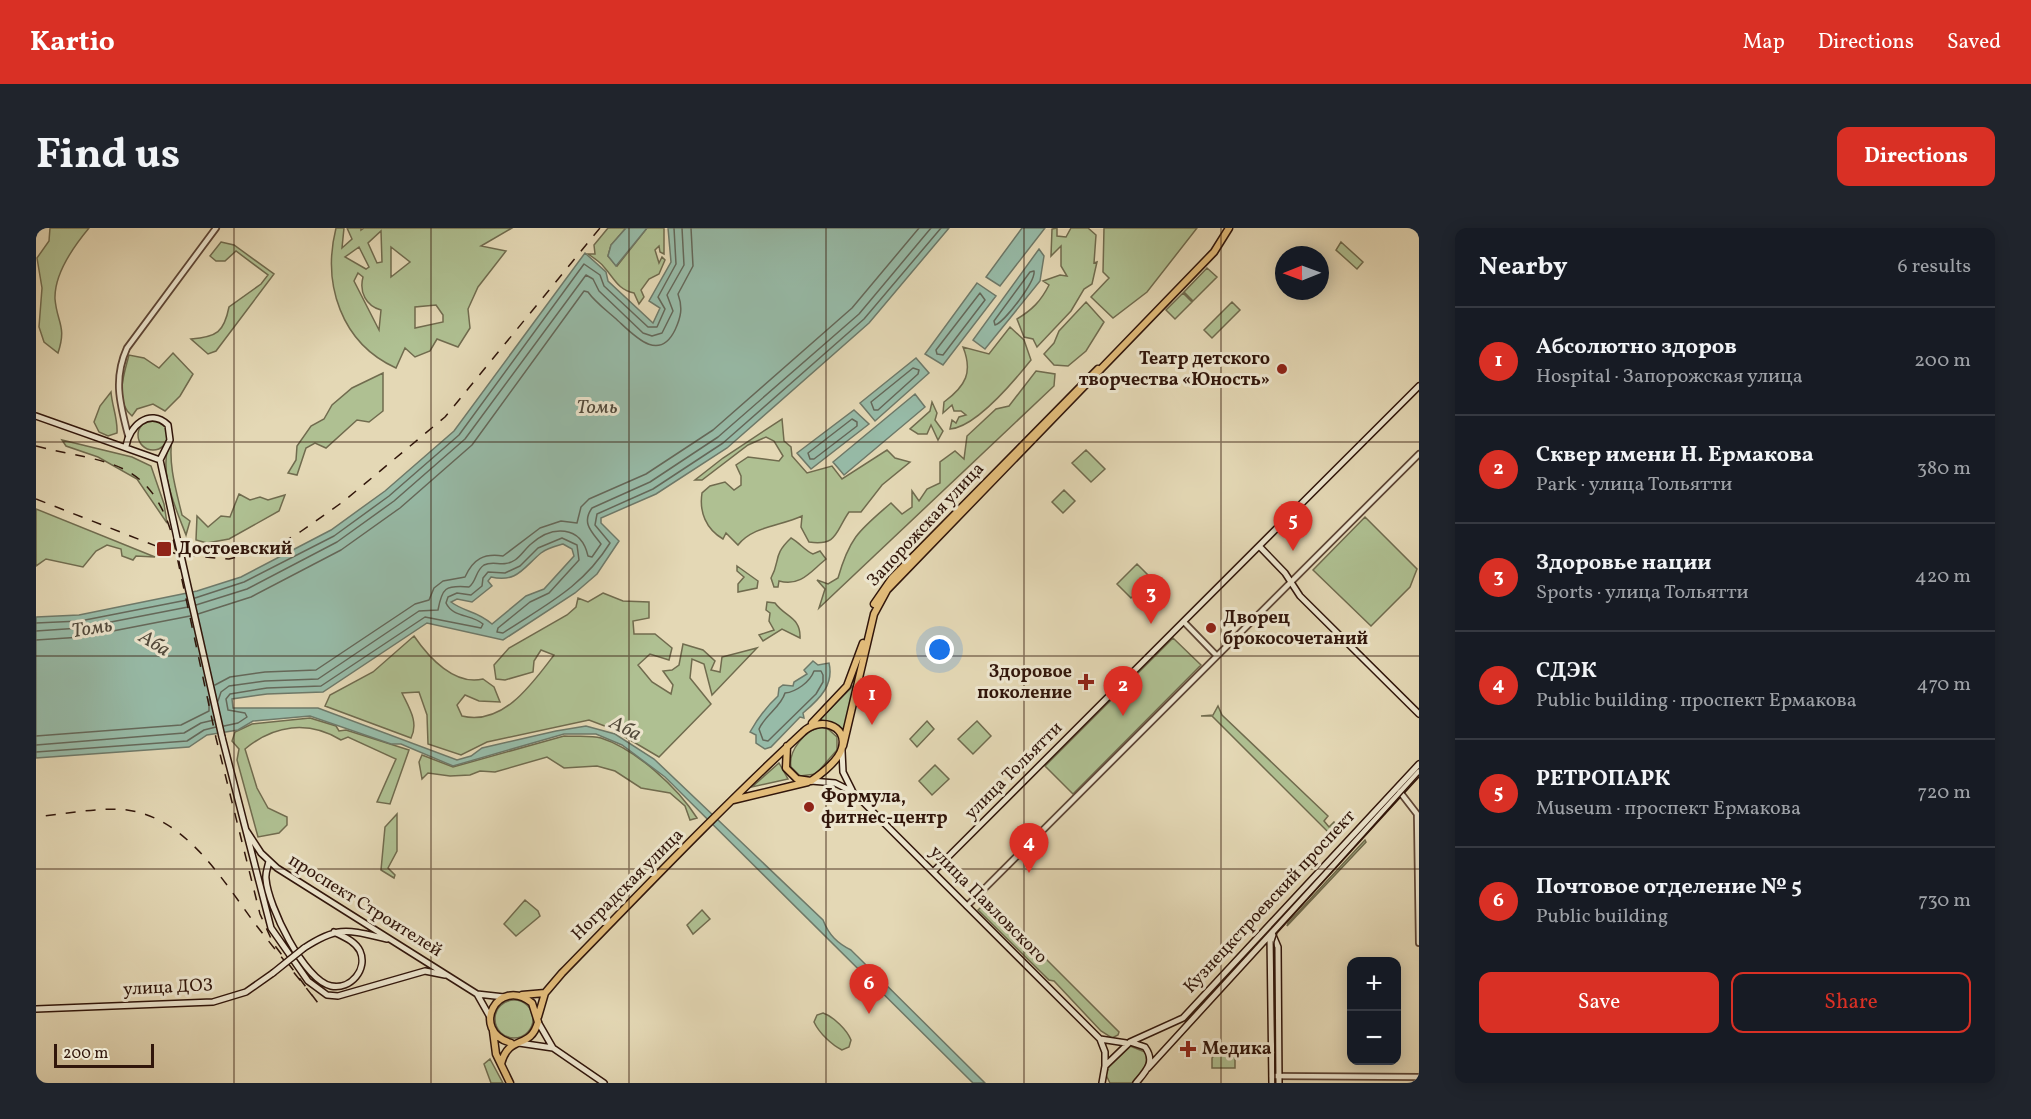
<!DOCTYPE html>
<html lang="en">
<head>
<meta charset="utf-8">
<style>
	:root { --surface:#171b24; --page:#20242c; --text:#f1f3f6; --muted:#9ea1a6; --line:#363941; --accent:#d93025 }
	body { margin:0; font-family:Vollkorn,serif; background:var(--page); color:var(--text) }
	.controls { position:absolute; right:18px; bottom:18px; display:grid; overflow:hidden; border-radius:12px; box-shadow:0 3px 15px #0003 }
	.controls button { width:54px; height:54px; display:grid; place-items:center; padding:0; border:0; border-bottom:2px solid var(--line); background:var(--surface); color:var(--text); font:30px sans-serif }
	.compass { position:absolute; left:1239px; top:18px; width:54px; height:54px; border-radius:50%; background:var(--surface); box-shadow:0 3px 15px #0003; rotate:269deg }
	.scale { position:absolute; left:18px; bottom:15px; width:100px; box-sizing:border-box; padding-left:6px; border:3px solid #31160b; border-top:0; font-size:16px; line-height:21px; white-space:nowrap; color:#31160b; -webkit-text-stroke:4px #ede6cf; paint-order:stroke }
	.you { position:absolute; left:904px; top:422px; width:21px; height:21px; margin:-15px; border:4px solid #fff; border-radius:50%; background:#1a73e8; box-shadow:0 0 0 9px #1a73e833 }
	.badge { display:grid; place-items:center; width:39px; height:39px; border-radius:50%; background:var(--accent); color:#fff; font-size:20px; font-weight:700 }
	.pin { position:absolute; translate:-50% -50px; filter:drop-shadow(0 2px 3px #0008) }
	.pin::after { content:''; position:absolute; top:32px; width:21px; height:18px; background:inherit; clip-path:polygon(0 0,100% 0,50% 100%) }
	.list { margin:0; padding:0; list-style:none }
	h2 { display:flex; justify-content:space-between; align-items:center; height:78px; margin:0; padding:0 24px; font-size:26px }
	h2 small { font-size:20px; font-weight:400; color:var(--muted) }
	.list li { display:grid; grid-template-columns:39px 1fr auto; gap:18px; align-items:center; box-sizing:border-box; height:108px; padding:0 24px; border-top:2px solid var(--line) }
	.list b { display:block; font-size:22px; white-space:nowrap }
	.list p { margin:0; font-size:20px; white-space:nowrap; color:var(--muted) }
	.list em { font-size:20px; font-style:normal; color:var(--muted) }
	.actions { display:flex; gap:12px; padding:18px 24px }
	.actions a { flex:1; padding:14px 0; border:2px solid var(--accent); border-radius:12px; text-align:center; font-size:21px; color:var(--accent) }
	.actions .main { background:var(--accent); color:#fff }
	.map { position:relative; flex:none; width:1383px; height:855px; overflow:hidden; border-radius:12px }
	header { display:flex; align-items:center; gap:36px; box-sizing:border-box; height:84px; padding:0 30px; background:var(--accent); color:#fff }
	header strong { font-size:28px }
	nav { display:flex; gap:33px; margin-inline-start:auto; font-size:21px }
	.intro { display:flex; align-items:center; justify-content:space-between; box-sizing:border-box; height:144px; padding:0 36px }
	h1 { margin:0; font-size:42px }
	.button { padding:15px 27px; border-radius:12px; background:var(--accent); color:#fff; font-size:21px; font-weight:700 }
	main { display:flex; gap:36px; padding:0 36px }
	aside { flex:1; background:var(--surface); border-radius:12px; box-shadow:0 3px 15px #0003 }
	.map>svg:first-child { display:block }
</style>
</head>
<body>
<header>
<strong>Kartio</strong>
<nav><a>Map</a><a>Directions</a><a>Saved</a></nav>
</header>
<div class="intro"><h1>Find us</h1><a class="button">Directions</a></div>
<main>
<div class="map">
<svg width="1383" height="855" viewBox="0 0 1383 855">
	<rect width="100%" height="100%" fill="#e4d8b5"/>
	<filter id="stains"><feTurbulence type="fractalNoise" baseFrequency=".00333" numOctaves="4"/><feColorMatrix values="0 0 0 0 .2 0 0 0 0 .09 0 0 0 0 .02 0 0 0 .5 -.17"/></filter>
	<radialGradient id="worn" r=".72"><stop offset=".6" stop-color="#630" stop-opacity="0"/><stop offset="1" stop-color="#630" stop-opacity=".3"/></radialGradient>
	<path fill="#afc092" stroke="#706b4e" stroke-width="1.5" fill-rule="evenodd" d="M14 0H53C38 18 18 45 19 71 21 95 31 98 22 125L8 114 3 99 6 60 1 30 13 13Z
		M300 0H308L306 20 316 11 311 0H325V2L328 0H476L445 18 470 23 442 59 432 81 434 100 422 119 401 111 394 123 379 129 369 120 360 140C305 115 286 56 300 0ZM345 3 346 34 341 35 332 15ZM323 19 333 39 330 41 309 29ZM355 19 374 34 355 49ZM322 45 327 49C323 64 330 78 345 82L343 102 318 53ZM400 77 407 87V94L379 100V79Z
		M572 0H590L575 17 572 28 581 38 611 0H628V26L624 24 623 18 619 22 623 35 626 29 629 32 623 46 613 51 605 62 608 69 603 76 598 65C582 62 578 50 568 39 564 34 558 30 552 26H559L558 17Z
		M1021 0V8L1030 9 1035 0H1052L1060 7 1058 35 1061 34 1056 56 1048 61 1035 83 1001 119 997 111 988 109 981 91C996 82 1005 73 1013 57L1007 53 1024 47 1031 48 1025 38V18L1015 28 1016 1Z
		M1068 0H1161L1111 64 1077 90 1055 69 1073 50 1067 44Z
		M185 14 198 17 238 46 180 123 172 126 155 111C181 109 188 104 193 79L225 56 232 47 200 23 189 33H180L174 28Z
		M1305 14 1327 34 1321 41 1300 22Z
		M1171 40 1181 49 1157 73 1148 64Z
		M1147 65 1156 74 1139 91 1130 82Z
		M1050 74 1068 94 1050 123 1032 138 1018 137 1008 126 1018 115 1023 103Z
		M1196 74 1204 82 1176 110 1168 102Z
		M974 99 988 112 995 132C979 152 940 199 914 201L916 192 920 195 923 189 930 187 925 183H918L916 177 907 185 908 174C930 158 937 144 927 119L953 126Z
		M137 125 157 146 144 168 129 183 117 176 101 181 96 188C78 173 88 146 93 127L108 130 123 140Z
		M1000 143 1019 146 1018 158 783 380 789 361 781 352 792 356 802 350C814 308 824 302 855 275L866 286 876 279V263L883 273 891 261 904 255V234L919 223 928 231 931 208 960 181 973 178Z
		M347 145V183L333 194 321 192 290 220 279 215 270 220 261 247 252 245 260 232 261 218 275 198 288 191 296 177 316 160Z
		M75 164C76 178 82 191 81 205L72 208 63 204 58 194 64 178Z
		M896 174 901 185 899 192 907 203 902 212 895 197 891 206H882L874 201 894 183Z
		M746 191 748 213 755 219 756 228 771 245 796 238 806 251 851 222 859 230 874 234 846 257 825 284H813C799 304 802 318 773 314L765 299 766 288C745 298 717 298 702 317L690 305 687 311C670 301 663 284 666 265L674 258 689 254 698 262 705 257V248L700 237 712 229 743 233 747 228 738 213 730 209 712 217 666 252H659L687 230Z
		M102 207a15 15 0 1 1 30 0a15 15 0 1 1-30 0Z
		M136 210C132 236 140 262 146 287L154 293 150 307C139 278 120 239 136 210Z
		M26 212 96 229 115 238 128 276 131 295 101 251 62 229 30 218Z
		M1050 222 1069 241 1055 254 1036 235Z
		M1028 262 1039 273 1027 285 1016 274Z
		M203 266 214 272 224 269 232 272 249 267 243 283 193 311 171 315 160 312 161 288 172 299 185 288 194 289Z
		M0 281 119 329 100 328 97 332 86 328 85 321 71 317 60 323 47 339 10 331 0 338Z
		M1329 289 1381 341 1374 359 1335 398 1277 342Z
		M755 310C764 315 769 323 777 326L784 323 790 331C775 343 765 359 743 353L742 359H738L735 350C745 332 736 328 755 310Z
		M1101 336 1115 350 1095 370 1081 356Z
		M701 338 722 353 721 360 702 364V356L708 349 701 343Z
		M567 365 587 373 613 374V390L597 393 598 406H619L636 420 633 432 614 426 602 437 616 454 635 466 637 457 627 443 636 442 643 437 647 416 667 422 679 433 675 442 684 444 686 429 721 420 676 467 668 436 656 431 654 450 675 476 623 529 574 500 553 492 451 514 425 527 392 516 391 487 383 464 366 465C373 480 383 494 375 510L289 478 294 467 337 444 378 408C393 430 419 458 447 451L458 459 464 474 443 473 429 467 421 477 426 488C467 498 496 456 518 427L505 422 498 433 497 444 469 452 460 451 458 437 473 420 531 387 540 379 542 370 552 374Z
		M731 374 739 375C749 389 765 389 764 410L746 401 727 413 723 407 738 402 733 393 734 385 730 382Z
		M1137 410 1165 437 1037 566 1009 538Z
		M820 455 808 506 795 494 783 492Z
		M1182 478 1186 487 1292 588 1288 593 1293 599 1298 594 1308 602 1301 610 1295 607 1176 488H1165L1177 487Z
		M274 490 300 498 303 503 310 502 373 522 354 576 341 574 360 531 312 509 305 512C272 492 238 497 209 521L221 560 232 580 251 589V597L243 605 222 609 201 532 203 521 196 513 199 504 216 496Z
		M891 493 898 501 881 519 874 511Z
		M941 493 955 508 937 526 922 511Z
		M785 499 792 501 801 509V522L780 546 764 548 755 539C752 523 769 502 785 499Z
		M528 508C540 509 554 507 565 510 600 521 642 560 661 590L654 592 649 578 634 565 605 560 579 543 561 538 528 540 511 529 459 544 444 543 434 547 414 548 392 545 386 551 383 534 386 527 417 539Z
		M743 535 752 551 716 559Z
		M899 537 913 551 896 567 883 553Z
		M361 586V623L352 640 359 647 358 650 345 642 349 599Z
		M1329 612 1330 614 1251 698 1252 695Z
		M489 672 502 683 504 688 480 708 468 696Z
		M952 673 1083 804 1082 807 1076 810 1065 803 1018 753 1013 752 942 682Z
		M666 682 674 691 657 706 651 697Z
		M459 791a19 19 0 1 1 38 0a19 19 0 1 1-38 0Z
		M787 785C798 789 811 802 815 812L813 819 806 822C796 817 783 805 778 794L781 787Z
		M1187 817H1199V840H1176V830Z
		M1094 818 1109 824C1115 838 1104 845 1096 855H1074L1070 847 1074 835Z
		M454 831 467 855H455L448 836Z"/>
	<path fill="#97bba8" stroke="#6e7969" stroke-width="1.5" fill-rule="evenodd" d="M590 0H611L580 38 572 28 575 17Z
		M632 0H913L833 95 691 220 620 266 565 290V295L583 313 561 346 539 365 467 412 391 395 287 464 231 466 196 471 197 480H282L421 532 435 528 446 520 520 503 550 498 579 506 618 531 787 692C793 707 801 715 815 722L949 855H937L629 549 586 517 560 506H528L417 538 365 516H355L274 488 217 493 202 502 171 507 153 519 0 530V389L43 387 161 363 205 349 295 302 349 263 418 203 549 25 570 44 572 53 617 95 624 80 613 73 635 34ZM527 316 536 321 538 328 508 361 490 368 456 396C440 382 430 385 415 374L421 371 436 374 456 358 452 353 455 349C481 355 487 340 505 325 511 320 520 318 527 316Z
		M986 0H1009L964 58 950 49Z
		M1003 21 1008 28 1004 53 949 121 937 112Z
		M941 55 960 68 907 137 889 126Z
		M880 130 893 145 839 193 824 175Z
		M879 166 889 179 808 247 797 234Z
		M818 182 833 196 775 241 761 225Z
		M777 433 782 437 793 435C798 456 785 470 767 485L768 490 764 489 735 519 729 521 720 515V507L714 504C722 490 732 477 742 468L743 460 747 457 757 458 758 454 771 446 768 442Z"/>
	<g fill="none" stroke-linecap="round" stroke-linejoin="round">
		<path stroke="#64685a" stroke-width="1.5" d="M998 43C1000 53 968 95 959 97L958 93 994 44Z
			M944 65 949 72 907 127 901 126 900 122Z
			M877 140 883 142 882 146 842 182H838L835 174Z
			M816 191 821 194V198L778 231H774L772 225Z
			M159 370 208 354 298 308 353 268 423 207 548 36 564 47 568 58 612 99H621L629 81 622 69 640 36 638 0
			M160 377 211 361 301 314 358 273 429 211 550 47 557 51 563 63 607 105 616 108 626 105 637 83 631 67 648 37 646 0
			M162 386 215 369 305 322 364 280 436 217 548 63 552 64C559 74 570 82 579 90 595 104 622 137 639 102 645 89 647 80 642 66L657 38 655 0
			M0 395 44 393 151 372
			M0 403 44 400 152 379
			M0 412 46 409 154 388
			M778 443H785L787 447V454L780 466 732 513 727 512 723 501C729 487 745 479 749 465 760 464 774 454 778 443Z
			M179 457 194 449 229 444 280 442 379 376 393 372 398 360 407 353 429 349C437 331 448 325 467 328L504 300 525 293 541 295 545 279 553 271 610 246 677 202 816 80 883 0
			M182 473 185 464 193 458 229 453 282 451 383 383 402 382C406 360 409 357 433 359 441 353 439 343 448 337 458 332 467 340 479 332 485 328 489 321 495 316 516 297 545 297 552 328L556 329 565 316C556 304 545 295 556 280L614 254 682 209 823 86 895 0
			M188 498 202 495 211 489 209 485 192 482 190 471 194 466 231 460 285 458 389 389 445 400 447 396C436 386 417 390 410 375L412 369 421 365 435 367 446 358 447 350 452 344 469 345 484 338 502 320 526 310 541 317 543 332 513 365 494 374 462 400 461 404 467 405C509 377 546 360 574 315L559 297 561 286 617 261 687 215 828 91 905 0
			M0 508 145 497 173 483V471
			M0 517 148 505 165 495 178 492
			M0 524 151 513 168 502 180 499"/>
		<g stroke="#5e4636" stroke-width="8">
			<path id="tertiary" d="M92 207C84 176 77 151 91 120L180 0
				M1148 394 1181 428
				M1364 564 1381 586 1383 715
				M931 678 1383 226
				M1236 848 1383 849"/>
		</g>
		<g stroke="#31160b" stroke-width="8">
			<path id="secondary" d="M0 188 124 232
				M90 218C93 199 113 179 132 197L134 212 124 232 141 310
				M1224 319 1249 345 1264 368 1383 486
				M186 509 235 700 272 753 291 767 302 768 389 743 409 747
				M806 523 807 544 816 562
				M775 553 799 555 817 564 1064 811 1090 815
				M210 602 225 625 241 640 441 766 468 769
				M233 633C232 639 229 645 230 651 232 678 268 752 295 758 315 762 332 741 324 723 319 713 308 709 298 704
				M898 643 1383 158
				M1236 705 1242 719 1243 855
				M1234 707 1236 855
				M268 720C303 697 312 702 351 711
				M441 766 454 789
				M0 781 177 774 210 764 237 745
				M502 794 517 820 568 855
				M1064 811 1069 824V838
				M1094 814 1147 790 1383 536
				M483 815 517 820
				M1112 840 1383 544
				M1066 855 1069 838 1094 814 1109 819C1120 834 1110 843 1100 855"/>
		</g>
		<g stroke="#31160b" stroke-width="9">
			<path id="primary" d="M838 376 856 350 1062 141
				M776 495 811 458 827 415
				M807 518 838 386 851 362 1178 24 1193 0
				M697 572 772 554
				M486 767 509 765
				M502 789 509 765 526 745C605 664 684 581 767 504 782 489 812 496 806 520 803 532 785 546 775 553L761 551 750 540 751 518
				M457 803 460 826 474 855
				M465 836C473 805 494 823 502 794L496 775C462 747 433 803 475 815"/>
		</g>
		<use href="#tertiary" stroke="#ede6cf" stroke-width="4.5"/>
		<use href="#secondary" stroke="#ede6cf" stroke-width="5"/>
		<use href="#primary" stroke="#e2bc7a" stroke-width="6"/>
		<path stroke="#31160b" stroke-width="1.5" d="M1239 855 1238 714 1241 705 1383 547"/>
		<path stroke="#31160b" stroke-width="1.5" stroke-dasharray="10 10" stroke-linecap="butt" d="M0 218C69 236 113 228 137 310L180 510 224 686 237 715 282 775C262 749 240 723 220 697 187 653 151 590 91 582 61 579 29 586 0 589
			M0 271 143 327 193 331 235 321 264 304 308 273 409 189 564 0"/>
		<g stroke="#31160b" stroke-width="8" stroke-linecap="butt">
			<path id="secondary-bridge" d="M141 310 186 509
				M237 745 268 720"/>
		</g>
		<use href="#secondary-bridge" stroke="#ede6cf" stroke-width="5"/>
	</g>
	<path fill="none" stroke="#31160b" stroke-width="1.5" stroke-opacity="0.55" d="M198 0V855M395 0V855M593 0V855M790 0V855M988 0V855M1185 0V855M0 214H1383M0 428H1383M0 641H1383"/>
	<g fill="#8f2418" stroke="#ede6cf" stroke-width="2">
		<circle cx="1246" cy="141" r="6"/>
		<rect x="120" y="313" width="16" height="16" rx="3"/>
		<circle cx="1175" cy="400" r="6"/>
		<path d="M1047 445h6v6h6v6h-6v6h-6v-6h-6v-6h6z"/>
		<circle cx="773" cy="579" r="6"/>
		<path d="M1149 812h6v6h6v6h-6v6h-6v-6h-6v-6h6z"/>
	</g>
	<g text-anchor="middle" dominant-baseline="central" stroke-width="6" stroke-linejoin="round" paint-order="stroke">
		<g font-size="18" font-weight="bold" fill="#31160b" stroke="#ede6cf" text-anchor="start">
			<text x="1234" y="131" text-anchor="end">Театр детского<tspan x="1234" dy="21">творчества «Юность»</tspan></text>
			<text x="142" y="321">Достоевский</text>
			<text x="1187" y="390">Дворец<tspan x="1187" dy="21">брокосочетаний</tspan></text>
			<text x="1036" y="444" text-anchor="end">Здоровое<tspan x="1036" dy="21">поколение</tspan></text>
			<text x="785" y="569">Формула,<tspan x="785" dy="21">фитнес-центр</tspan></text>
			<text x="1166" y="821">Медика</text>
		</g>
		<g font-size="18" fill="#31160b" stroke="#ede6cf">
			<text transform="translate(890 297) rotate(-47)">Запорожская улица</text>
			<text transform="translate(978 543) rotate(-45)">улица Тольятти</text>
			<text transform="translate(592 657) rotate(-45)">Ноградская улица</text>
			<text transform="translate(1234 674) rotate(-47)">Кузнецкстроевский проспект</text>
			<text transform="translate(952 677) rotate(45)">улица Павловского</text>
			<text transform="translate(329 678) rotate(32)">проспект Строителей</text>
			<text transform="translate(132 760) rotate(-3)">улица ДОЗ</text>
		</g>
		<g font-size="20" font-style="italic" fill="#50483a" stroke="#ede6cf">
			<text x="561" y="180">Томь</text>
			<text transform="translate(56 401) rotate(-9)">Томь</text>
			<text transform="translate(118 416) rotate(31)">Аба</text>
			<text transform="translate(589 501) rotate(26)">Аба</text>
		</g>
	</g>
	<rect width="100%" height="100%" filter="url(#stains)"/>
	<rect width="100%" height="100%" fill="url(#worn)"/>
</svg>
<div class="controls">
<button>+</button>
<button>−</button>
</div>
<svg class="compass" viewBox="-18 -18 36 36"><path d="M0-13l5 13h-10z" fill="#e53935"/><path d="M0 13l5-13h-10z" fill="#9ea1a6"/></svg>
<div class="scale">200 m</div>
<div class="you"></div>
<div class="pin badge" style="left:836px;top:497px">1</div>
<div class="pin badge" style="left:1087px;top:488px">2</div>
<div class="pin badge" style="left:1115px;top:396px">3</div>
<div class="pin badge" style="left:993px;top:645px">4</div>
<div class="pin badge" style="left:1257px;top:323px">5</div>
<div class="pin badge" style="left:833px;top:786px">6</div>
</div>
<aside>
<h2>Nearby<small>6 results</small></h2>
<ul class="list">
<li><span class="badge">1</span><div><b>Абсолютно здоров</b><p>Hospital · Запорожская улица</p></div><em>200 m</em></li>
<li><span class="badge">2</span><div><b>Сквер имени Н. Ермакова</b><p>Park · улица Тольятти</p></div><em>380 m</em></li>
<li><span class="badge">3</span><div><b>Здоровье нации</b><p>Sports · улица Тольятти</p></div><em>420 m</em></li>
<li><span class="badge">4</span><div><b>СДЭК</b><p>Public building · проспект Ермакова</p></div><em>470 m</em></li>
<li><span class="badge">5</span><div><b>РЕТРОПАРК</b><p>Museum · проспект Ермакова</p></div><em>720 m</em></li>
<li><span class="badge">6</span><div><b>Почтовое отделение № 5</b><p>Public building</p></div><em>730 m</em></li>
</ul>
<div class="actions"><a class="main">Save</a><a>Share</a></div>
</aside>
</main>
</body>
</html>
